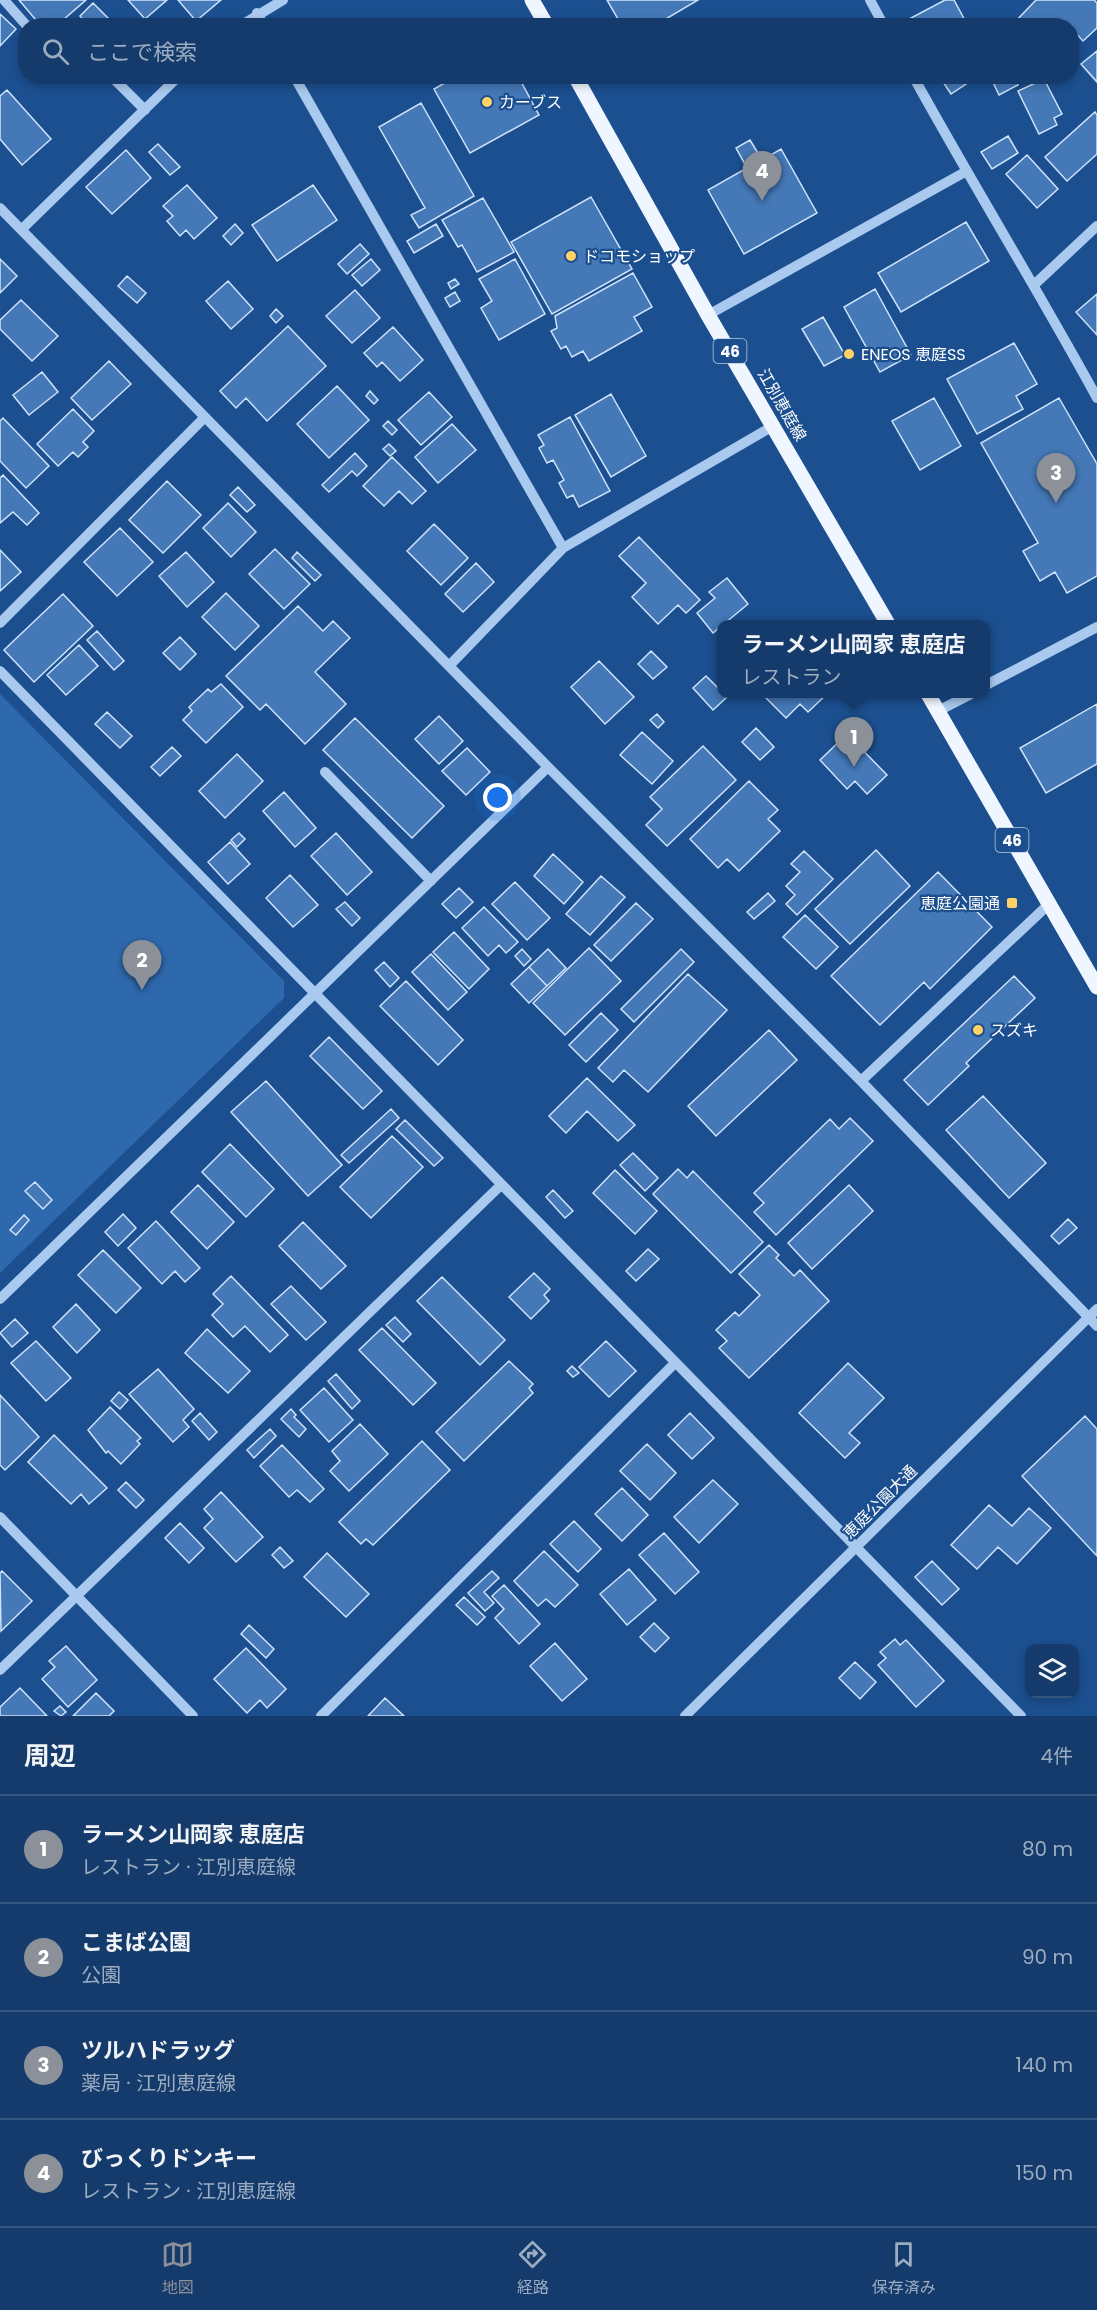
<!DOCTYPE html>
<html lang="ja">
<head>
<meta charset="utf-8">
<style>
	:root { --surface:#143b6b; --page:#1d4271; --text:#f1f3f6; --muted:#9dadc1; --line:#33557e; --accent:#8c9099 }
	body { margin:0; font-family:Poppins,"Noto Sans JP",sans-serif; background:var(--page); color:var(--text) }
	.controls { position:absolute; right:18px; bottom:18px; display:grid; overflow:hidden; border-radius:12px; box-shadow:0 3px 9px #0003 }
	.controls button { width:54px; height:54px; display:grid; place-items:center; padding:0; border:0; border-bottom:2px solid var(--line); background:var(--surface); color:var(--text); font:30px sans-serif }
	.you { position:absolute; left:498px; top:798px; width:21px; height:21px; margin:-15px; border:4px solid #fff; border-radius:50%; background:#1a73e8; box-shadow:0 0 0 9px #1a73e833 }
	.badge { display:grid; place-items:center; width:39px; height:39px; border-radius:50%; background:var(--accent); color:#fff; font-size:20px; font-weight:700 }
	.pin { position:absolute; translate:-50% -50px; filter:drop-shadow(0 2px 3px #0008) }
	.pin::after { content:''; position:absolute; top:32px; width:21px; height:18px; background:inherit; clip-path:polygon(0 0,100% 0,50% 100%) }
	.popup { position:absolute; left:717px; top:620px; width:273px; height:78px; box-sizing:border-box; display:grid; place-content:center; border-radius:12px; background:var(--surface); filter:drop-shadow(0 2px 4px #0005); font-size:20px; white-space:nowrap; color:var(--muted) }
	.popup b { font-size:22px; color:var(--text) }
	.popup::after { content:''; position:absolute; left:50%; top:100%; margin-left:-12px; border:12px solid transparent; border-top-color:var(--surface) }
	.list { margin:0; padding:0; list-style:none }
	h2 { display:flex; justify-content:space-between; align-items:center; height:78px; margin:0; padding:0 24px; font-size:26px }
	h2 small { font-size:20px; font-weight:400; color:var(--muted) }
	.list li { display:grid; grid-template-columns:39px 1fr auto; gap:18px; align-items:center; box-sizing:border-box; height:108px; padding:0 24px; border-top:2px solid var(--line) }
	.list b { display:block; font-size:22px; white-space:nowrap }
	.list p { margin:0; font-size:20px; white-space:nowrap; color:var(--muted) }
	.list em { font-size:20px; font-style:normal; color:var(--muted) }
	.icon { flex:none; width:33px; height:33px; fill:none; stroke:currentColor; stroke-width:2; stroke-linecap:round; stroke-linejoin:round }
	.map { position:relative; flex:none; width:1097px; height:1716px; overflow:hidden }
	.search { position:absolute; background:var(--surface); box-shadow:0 3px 9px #0003; left:18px; right:18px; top:18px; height:66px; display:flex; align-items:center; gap:15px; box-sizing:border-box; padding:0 21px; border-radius:24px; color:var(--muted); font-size:22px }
	.sheet { height:510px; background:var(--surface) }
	nav { display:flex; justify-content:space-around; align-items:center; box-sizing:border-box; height:84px; border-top:2px solid var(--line); background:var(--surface); font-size:16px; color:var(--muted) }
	nav a { display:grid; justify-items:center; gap:3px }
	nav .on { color:var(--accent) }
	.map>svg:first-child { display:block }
</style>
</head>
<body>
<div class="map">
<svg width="1097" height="1716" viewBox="0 0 1097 1716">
	<rect width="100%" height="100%" fill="#1b4f8f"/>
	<path fill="#2e69ad" d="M0 694 284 981V998L0 1273Z"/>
	<path fill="#4478b7" stroke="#cfe3fa" stroke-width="1.5" d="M19 0H86L56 26H41Z
		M128 0H167L145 19Z
		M178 0H221L196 21Z
		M607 0H698L654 26H622Z
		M945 0H954L968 26H913L909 19Z
		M1036 0H1094L1097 3V28L1083 41 1072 29V26L1063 20 1057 26H1011Z
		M93 3 116 26H89L80 16Z
		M0 14 16 29 0 46Z
		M1097 51V82L1081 64Z
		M457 76H518L539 115 470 153 434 89Z
		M939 76H965L969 82 951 94Z
		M990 76H1015L1018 85 999 95Z
		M1044 79 1062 114 1054 118 1057 125 1039 134 1018 91Z
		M7 90 51 139 22 165 0 139V96Z
		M421 103 474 196 419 228 411 215 425 208 379 127Z
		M1095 112 1097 115V154L1067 181 1045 157Z
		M1008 136 1018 153 992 169 981 152Z
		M750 140 762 160 781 149 817 213 744 254 708 190 747 168 736 148Z
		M158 144 180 167 170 175 149 152Z
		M126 150 151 178 112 214 86 187Z
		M1027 155 1058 189 1037 208 1006 174Z
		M187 185 217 218 194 239 186 230 180 236 167 221 173 216 163 206Z
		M313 185 337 220 277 261 252 225Z
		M591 197 632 269 552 314 511 242Z
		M483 198 514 252 477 272 462 245 458 247 442 220Z
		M966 222 989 261 901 312 878 273Z
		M235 224 243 233 231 245 223 236Z
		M436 224 443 236 414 253 407 241Z
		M360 244 369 254 347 274 338 264Z
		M0 259 17 276 0 293Z
		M371 259 380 270 362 286 352 275Z
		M515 259 545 314 499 340 481 308 492 301 479 279Z
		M633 273 652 307 634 317 642 331 589 361 583 351 572 357 566 346 561 349 551 331 557 328 555 316Z
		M127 276 146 293 137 303 118 286Z
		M455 279 459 284 451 289 448 283Z
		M228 281 253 309 231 329 206 301Z
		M875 289 911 355 880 372 844 307Z
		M355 290 380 318 352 343 326 316Z
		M455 292 460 301 450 307 445 298Z
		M1097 294V335L1076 312Z
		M21 300 58 336 32 361 0 329V320Z
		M276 309 283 316 276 323 270 316Z
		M823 317 845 355 824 366 802 329Z
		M288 326 326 366 267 421 246 398 236 408 220 391Z
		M393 327 423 360 400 381 382 362 377 367 364 353Z
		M1014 343 1037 384 1016 396 1023 409 977 434 947 379Z
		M109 361 131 384 92 420 71 398Z
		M42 372 58 392 29 415 13 395Z
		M337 386 369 420 329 458 297 424Z
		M370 391 378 400 374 404 366 396Z
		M429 392 452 417 421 445 398 420Z
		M611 394 646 456 611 477 575 415Z
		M934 398 961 446 920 470 892 421Z
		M1059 398 1097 464V576L1067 593 1055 572 1040 581 1023 551 1038 543 981 443Z
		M73 409 94 431 83 442 88 447 78 457 73 452 58 466 37 444Z
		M570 417 610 491 579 507 573 495 567 498 559 483 564 480 553 460 547 463 539 448 544 445 538 435Z
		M3 418 49 466 26 488 0 461V421Z
		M388 421 397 430 392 435 383 426Z
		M452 424 476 450 438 483 415 457Z
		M389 444 396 451 390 456 383 449Z
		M355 453 367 466 357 476 352 471 329 492 322 485Z
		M392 457 426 491 412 504 399 491 384 506 363 486Z
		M3 475 39 513 27 525 13 512 0 523V478Z
		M167 481 201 515 163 553 129 520Z
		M238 487 255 505 247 512 230 495Z
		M228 503 256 532 231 557 203 528Z
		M434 524 468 558 441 585 407 551Z
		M120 528 153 562 117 596 84 562Z
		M639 537 700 600 686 613 678 605 658 624 632 597 646 583 619 556Z
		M275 549 310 584 284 609 249 574Z
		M0 550 21 572 0 591Z
		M186 552 214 582 187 607 159 576Z
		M297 552 321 575 315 581 292 558Z
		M476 563 494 582 463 612 445 594Z
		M727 578 748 604 713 633 697 613 715 598 709 592Z
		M226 593 259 626 235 650 202 617Z
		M63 594 93 626 34 682 4 650Z
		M298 606 323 631 333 621 350 638 315 672 346 704 305 744 266 704 260 710 226 676Z
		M97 631 124 661 114 670 87 640Z
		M180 637 196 654 180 670 163 653Z
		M79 645 98 666 66 695 47 675Z
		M651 651 667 667 653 679 638 664Z
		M599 661 634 697 605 724 571 687Z
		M706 676 727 697 713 710 693 688Z
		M221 684 243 707 206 743 183 720 192 711 189 707 208 689 211 692Z
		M762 694H827L808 712 800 704 786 718Z
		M1097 704V764L1046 793 1020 748Z
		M107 712 132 736 120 748 95 724Z
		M657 714 664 722 658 728 650 720Z
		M439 716 463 741 439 764 415 739Z
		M355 718 444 806 412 838 323 750Z
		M756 728 774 747 760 760 742 742Z
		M642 732 673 761 652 784 620 755Z
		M847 734 887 775 867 794 855 781 847 789 820 760Z
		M703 746 736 780 667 846 646 825 662 809 650 797Z
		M172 747 181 756 160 776 151 767Z
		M467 748 490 772 466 795 442 771Z
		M237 754 263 781 225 818 199 791Z
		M749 781 778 810 768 819 780 831 739 871 727 859 718 868 690 839Z
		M284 792 316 828 295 847 263 811Z
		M239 833 245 839 237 847 231 840Z
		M336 833 372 872 347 895 311 856Z
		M230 842 250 864 228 884 208 862Z
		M876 850 910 886 850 944 815 909Z
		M804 851 833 879 797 915 786 904 795 895 786 886 800 872 791 864Z
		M553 854 583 882 564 904 534 876Z
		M938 872 992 927 930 989 924 982 880 1025 831 976Z
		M290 875 318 905 293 927 266 898Z
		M601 876 625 897 590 935 566 914Z
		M515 882 550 918 527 940 492 904Z
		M459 888 473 902 456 918 442 904Z
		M768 893 775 901 754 919 747 912Z
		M345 902 360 918 352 926 336 909Z
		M636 903 653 919 611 961 594 945Z
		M484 907 518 942 506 953 499 945 488 956 462 928Z
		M805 915 838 947 816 969 783 937Z
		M454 932 489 969 469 989 433 952Z
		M589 948 621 981 565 1035 533 1003Z
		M522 949 531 959 524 966 515 956Z
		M548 949 566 968 547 986 529 967Z
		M681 949 694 962 634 1022 621 1009Z
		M431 954 467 992 448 1010 412 972Z
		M384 962 399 978 390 987 375 970Z
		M529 967 547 986 529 1003 511 984Z
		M688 974 727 1010 648 1092 624 1070 613 1082 598 1068Z
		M1014 976 1035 998 966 1063 969 1066 928 1105 904 1080Z
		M406 981 463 1040 438 1065 380 1006Z
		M601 1013 618 1030 586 1062 569 1045Z
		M769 1030 797 1060 716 1136 688 1106Z
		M329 1037 382 1091 363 1109 310 1056Z
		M587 1078 635 1125 618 1141 587 1111 566 1133 549 1116Z
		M266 1081 342 1165 308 1196 231 1112Z
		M983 1096 1046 1163 1009 1198 946 1130Z
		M391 1109 399 1118 349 1163 341 1155Z
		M850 1118 873 1141 776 1235 754 1212 764 1203 754 1193 830 1119 839 1129Z
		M405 1120 443 1158 434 1166 396 1129Z
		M392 1136 423 1167 371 1218 340 1187Z
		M230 1144 274 1189 246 1217 202 1172Z
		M633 1153 658 1178 645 1191 620 1165Z
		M678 1169 687 1178 693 1171 763 1242 731 1273 653 1194Z
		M615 1170 657 1211 635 1234 593 1193Z
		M35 1182 52 1200 43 1209 25 1191Z
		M198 1185 234 1222 207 1249 171 1212Z
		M849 1185 873 1211 812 1269 788 1243Z
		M553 1190 573 1211 565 1218 546 1197Z
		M123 1214 136 1228 118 1246 105 1232Z
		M24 1215 29 1220 16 1235 10 1230Z
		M1068 1219 1077 1228 1059 1244 1051 1236Z
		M156 1221 200 1268 185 1282 175 1271 162 1284 128 1248Z
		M303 1222 346 1266 321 1289 279 1246Z
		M769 1245 779 1255 776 1258 794 1276 800 1270 829 1301 749 1378 719 1348 727 1341 716 1330 735 1312 739 1316 760 1295 739 1274Z
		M648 1249 659 1259 636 1281 626 1271Z
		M103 1250 141 1288 116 1313 78 1275Z
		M534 1273 550 1289 544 1295 549 1301 531 1319 509 1297Z
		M231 1276 288 1335 270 1352 245 1326 233 1337 212 1315 223 1304 213 1294Z
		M442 1277 505 1340 480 1365 417 1301Z
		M291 1286 326 1322 306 1340 271 1304Z
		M76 1304 100 1330 77 1353 53 1327Z
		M395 1317 411 1334 403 1342 386 1325Z
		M15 1319 28 1333 12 1347 0 1333Z
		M382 1328 436 1383 413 1405 359 1350Z
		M207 1329 250 1371 228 1393 185 1353Z
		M36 1341 71 1378 46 1401 11 1363Z
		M606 1341 636 1371 609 1397 579 1367Z
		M509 1361 533 1384 529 1388 533 1393 464 1461 436 1432Z
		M848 1363 884 1398 849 1433 860 1443 845 1458 799 1413Z
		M572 1366 579 1373 573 1377 567 1371Z
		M158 1369 194 1409 183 1420 189 1427 173 1442 129 1394Z
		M336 1374 360 1401 352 1409 328 1381Z
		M324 1388 353 1420 329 1442 300 1410Z
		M119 1392 128 1400 120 1409 111 1401Z
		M0 1395 39 1437 5 1470 0 1465Z
		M110 1407 141 1438 137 1441 140 1444 121 1464 108 1451 106 1453 88 1430Z
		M291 1409 296 1415 294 1417 306 1429 299 1437 281 1419Z
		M200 1413 217 1432 209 1440 192 1421Z
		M690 1413 714 1438 692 1459 668 1435Z
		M1085 1416 1097 1429V1556L1022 1476Z
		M360 1424 388 1454 349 1491 330 1471 340 1461 332 1451Z
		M270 1429 276 1436 254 1458 247 1450Z
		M54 1435 107 1488 89 1504 81 1494 71 1504 28 1462Z
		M422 1441 450 1470 373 1545 366 1539 361 1544 339 1522Z
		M647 1444 676 1473 650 1500 620 1471Z
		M282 1445 324 1489 310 1502 297 1490 289 1497 260 1466Z
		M713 1480 738 1504 699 1543 674 1517Z
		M126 1482 144 1500 136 1508 118 1490Z
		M622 1488 648 1515 622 1541 595 1514Z
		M221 1492 263 1537 236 1562 204 1528 213 1519 204 1509Z
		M989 1505 1012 1526 1029 1508 1051 1528 1017 1564 998 1547 977 1569 951 1545Z
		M574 1521 601 1549 578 1572 550 1544Z
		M180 1523 204 1548 189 1563 165 1538Z
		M664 1533 699 1572 675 1594 639 1555Z
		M280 1547 293 1561 284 1568 272 1555Z
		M544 1551 578 1585 555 1607 546 1599 538 1606 514 1581Z
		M327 1553 369 1594 346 1617 304 1577Z
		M932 1561 959 1589 942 1605 915 1577Z
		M629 1569 656 1600 627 1625 600 1594Z
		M2 1571 32 1601 1 1631 0 1573Z
		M492 1571 499 1578 484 1592 494 1603 485 1611 468 1593Z
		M504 1585 540 1624 519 1644 495 1618 504 1609 492 1596Z
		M464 1597 485 1617 477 1625 456 1605Z
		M654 1623 669 1638 655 1652 640 1637Z
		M249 1625 274 1649 266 1658 241 1634Z
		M895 1639 900 1645 906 1640 944 1681 916 1707 878 1665 886 1658 880 1652Z
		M555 1643 587 1679 562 1701 530 1666Z
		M66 1646 97 1680 68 1707 42 1679 55 1667 49 1661Z
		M246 1648 286 1689 267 1708 260 1700 247 1713 214 1679Z
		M855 1662 876 1682 860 1699 839 1678Z
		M20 1688 47 1716H0V1707Z
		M96 1693 114 1711 109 1716H73Z
		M385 1698 404 1716H368Z
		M60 1706 66 1712 61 1716 54 1711Z"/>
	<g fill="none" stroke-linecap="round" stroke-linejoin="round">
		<path stroke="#a9c9ee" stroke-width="10" d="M4 0 27 26
			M870 0 884 26
			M257 13 264 26
			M240 26 283 0
			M111 76 145 110
			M294 76 563 548
			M913 76C973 185 1038 290 1097 398
			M0 208 548 767 861 1081 1097 1326
			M22 229 179 76
			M1035 284 1097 226
			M708 315 965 172
			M0 623 204 418
			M449 666 563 548 773 426
			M0 671 1021 1716
			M986 685 1097 627
			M938 711 971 694
			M325 772 431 881
			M861 1081 1049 904
			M0 1299 548 767
			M0 1517 193 1716
			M0 1670 501 1185
			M321 1716 675 1363
			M685 1716 1097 1309"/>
		<path stroke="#f0f6ff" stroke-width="15" d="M532 0 547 26
			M575 76 708 315 888 624
			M928 694 1097 987"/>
	</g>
	<g fill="#ffd166" stroke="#1b4f8f" stroke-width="2">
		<circle cx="487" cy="102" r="6"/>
		<circle cx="571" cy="256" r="6"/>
		<circle cx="849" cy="354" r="6"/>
		<rect x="1006" y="897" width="12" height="12" rx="3"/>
		<circle cx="978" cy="1030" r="6"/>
	</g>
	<g text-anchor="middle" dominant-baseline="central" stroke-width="4.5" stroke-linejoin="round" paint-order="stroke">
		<g fill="#1b4f8f" stroke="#bbcadd" stroke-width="1.5">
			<rect x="713.5" y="339" width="33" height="24" rx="4.5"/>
			<rect x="995.5" y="828" width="33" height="24" rx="4.5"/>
		</g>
		<g font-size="15" font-weight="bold" fill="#fff">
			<text x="730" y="351">46</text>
			<text x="1012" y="840">46</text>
		</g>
		<g font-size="16" fill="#fff" stroke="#1b4f8f" text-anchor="start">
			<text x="499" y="102">カーブス</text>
			<text x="583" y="256">ドコモショップ</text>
			<text x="861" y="354">ENEOS 恵庭SS</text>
			<text x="1000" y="903" text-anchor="end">恵庭公園通</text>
			<text x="990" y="1030">スズキ</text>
		</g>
		<g font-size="16" fill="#fff" stroke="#1b4f8f">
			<text transform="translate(782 405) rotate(60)">江別恵庭線</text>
			<text transform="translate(880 1502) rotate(-45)">恵庭公園大通</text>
		</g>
	</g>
</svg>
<div class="controls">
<button><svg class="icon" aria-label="layers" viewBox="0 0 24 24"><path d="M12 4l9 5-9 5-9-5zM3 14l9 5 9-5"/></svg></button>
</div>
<div class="you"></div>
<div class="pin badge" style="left:854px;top:767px">1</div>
<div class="popup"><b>ラーメン山岡家 恵庭店</b>レストラン</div>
<div class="pin badge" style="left:142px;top:990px">2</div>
<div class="pin badge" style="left:1056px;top:503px">3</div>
<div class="pin badge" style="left:762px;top:201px">4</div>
<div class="search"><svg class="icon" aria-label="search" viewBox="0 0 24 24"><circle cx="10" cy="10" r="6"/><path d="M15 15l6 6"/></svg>ここで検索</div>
</div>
<section class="sheet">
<h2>周辺<small>4件</small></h2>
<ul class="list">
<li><span class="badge">1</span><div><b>ラーメン山岡家 恵庭店</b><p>レストラン · 江別恵庭線</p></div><em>80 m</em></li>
<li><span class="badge">2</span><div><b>こまば公園</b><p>公園</p></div><em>90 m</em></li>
<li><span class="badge">3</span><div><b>ツルハドラッグ</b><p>薬局 · 江別恵庭線</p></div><em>140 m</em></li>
<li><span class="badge">4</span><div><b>びっくりドンキー</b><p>レストラン · 江別恵庭線</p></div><em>150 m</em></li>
</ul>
</section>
<nav>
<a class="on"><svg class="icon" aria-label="map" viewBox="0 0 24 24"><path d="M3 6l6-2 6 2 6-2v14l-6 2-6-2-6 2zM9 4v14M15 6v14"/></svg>地図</a>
<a><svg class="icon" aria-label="directions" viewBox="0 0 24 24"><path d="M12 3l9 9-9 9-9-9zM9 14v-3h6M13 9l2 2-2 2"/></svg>経路</a>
<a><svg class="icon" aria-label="saved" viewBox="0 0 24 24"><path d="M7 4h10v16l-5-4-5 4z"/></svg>保存済み</a>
</nav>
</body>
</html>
